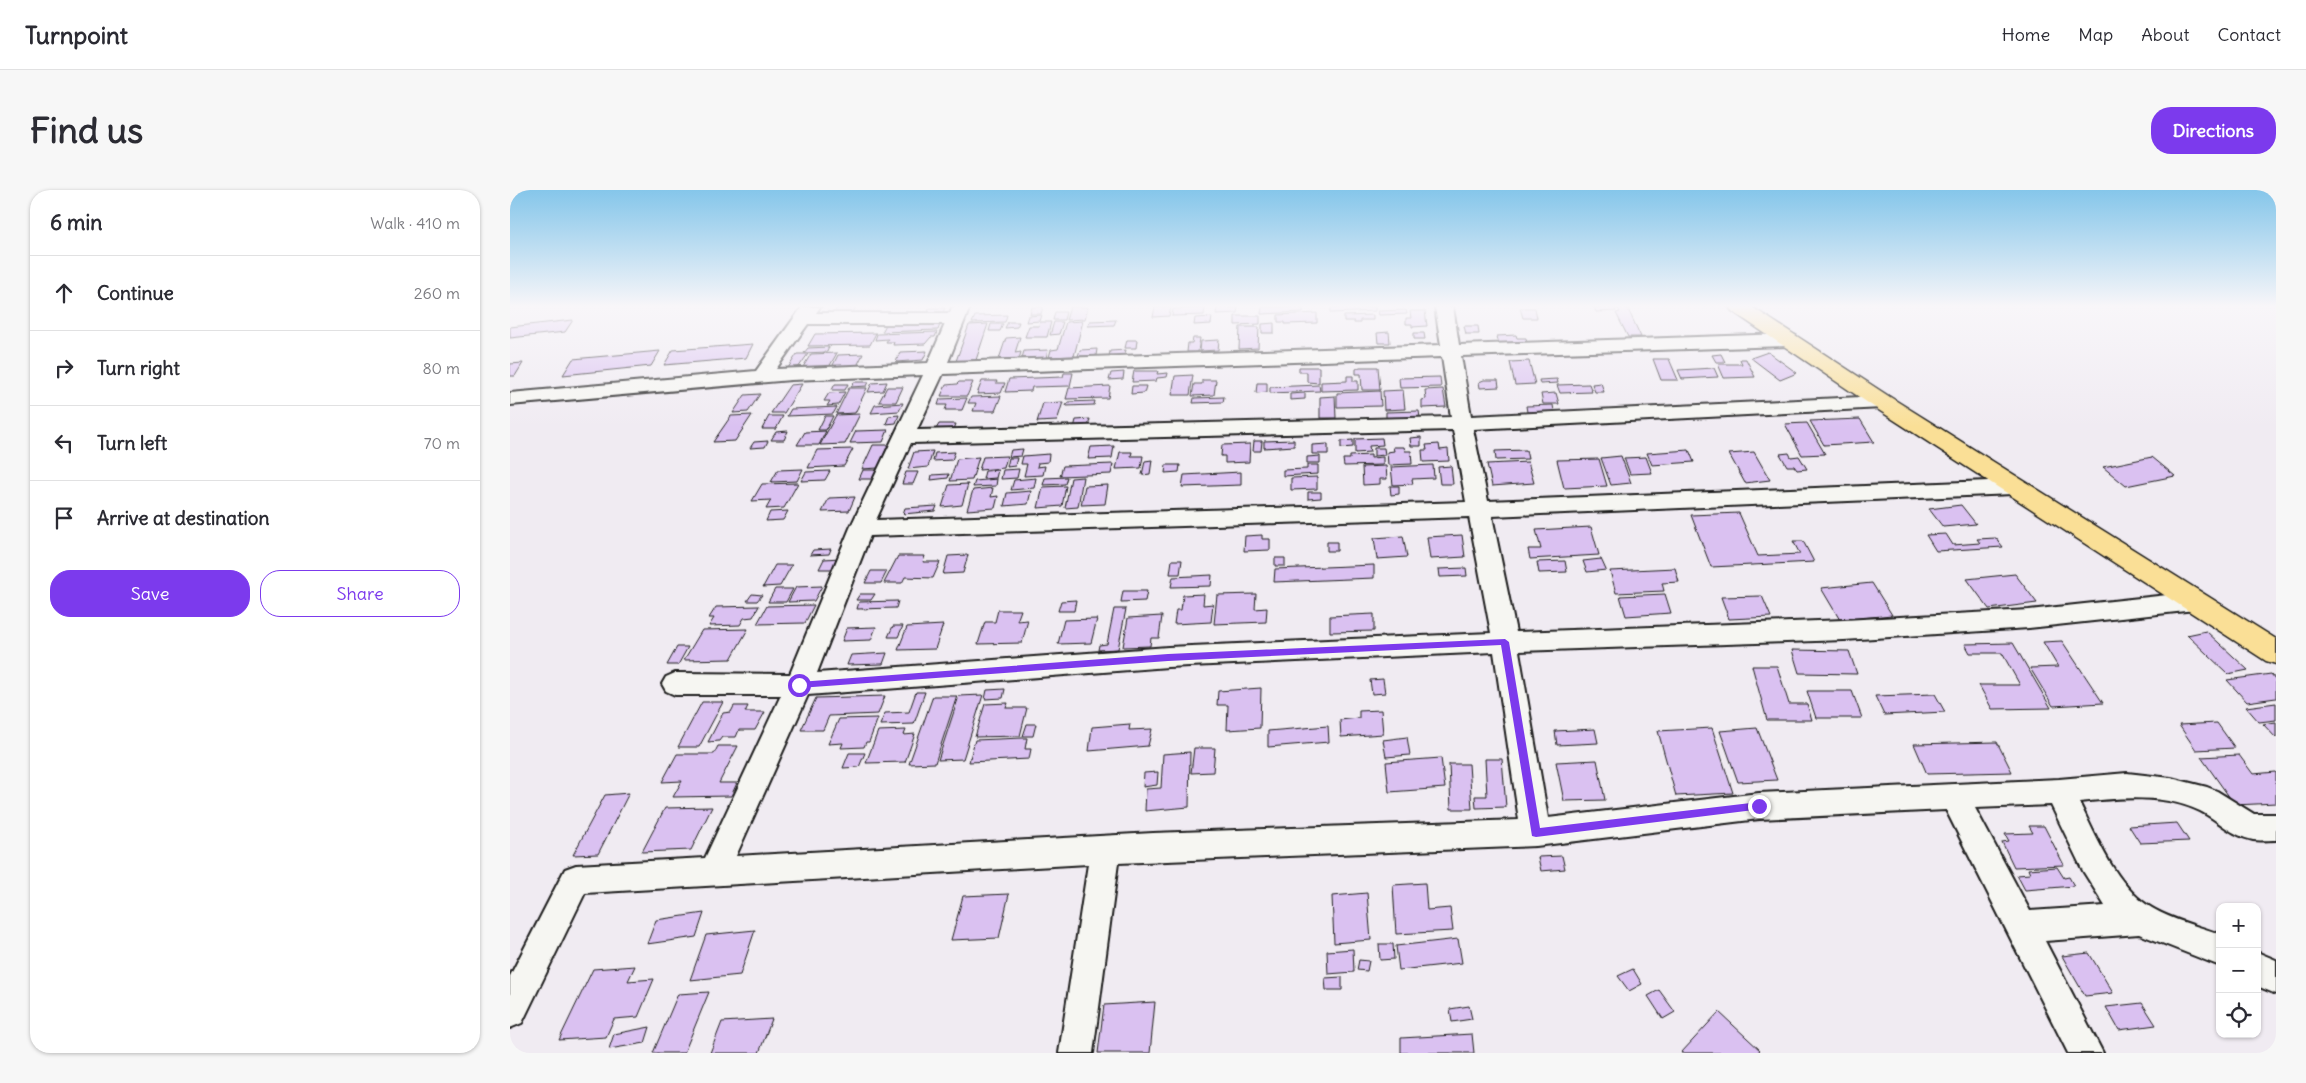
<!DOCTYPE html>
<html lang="en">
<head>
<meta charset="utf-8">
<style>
	:root { --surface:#fff; --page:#f7f7f7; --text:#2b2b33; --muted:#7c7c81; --line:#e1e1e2; --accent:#7c3aed }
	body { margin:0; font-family:Delius,sans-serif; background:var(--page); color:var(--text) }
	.controls { position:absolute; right:15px; bottom:15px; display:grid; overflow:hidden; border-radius:10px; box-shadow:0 1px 4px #0004 }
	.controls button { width:45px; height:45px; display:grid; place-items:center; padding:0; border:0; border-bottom:1px solid var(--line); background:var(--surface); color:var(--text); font:25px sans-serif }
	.stop { position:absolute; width:15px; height:15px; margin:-11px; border:4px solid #7c3aed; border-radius:50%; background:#fff }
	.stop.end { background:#7c3aed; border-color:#fff; box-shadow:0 1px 5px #0008 }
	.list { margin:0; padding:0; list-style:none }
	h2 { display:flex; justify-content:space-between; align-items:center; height:65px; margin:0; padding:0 20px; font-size:21px }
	h2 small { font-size:16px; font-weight:400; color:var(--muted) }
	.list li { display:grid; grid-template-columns:32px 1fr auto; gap:15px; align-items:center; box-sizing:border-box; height:75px; padding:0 20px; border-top:1px solid var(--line) }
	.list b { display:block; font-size:19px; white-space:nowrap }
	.list em { font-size:16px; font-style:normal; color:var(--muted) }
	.actions { display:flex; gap:10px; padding:15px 20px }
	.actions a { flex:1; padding:11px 0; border:1px solid var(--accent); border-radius:20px; text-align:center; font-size:18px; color:var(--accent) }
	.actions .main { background:var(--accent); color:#fff }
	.icon { flex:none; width:28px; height:28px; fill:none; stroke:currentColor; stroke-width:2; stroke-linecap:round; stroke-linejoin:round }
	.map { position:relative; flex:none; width:1766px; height:863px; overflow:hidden; border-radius:20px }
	header { display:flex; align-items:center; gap:30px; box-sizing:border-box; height:70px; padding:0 25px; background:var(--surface); border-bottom:1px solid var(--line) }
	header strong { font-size:24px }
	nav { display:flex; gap:28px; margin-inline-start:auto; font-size:18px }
	.intro { display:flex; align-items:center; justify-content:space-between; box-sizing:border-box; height:120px; padding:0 30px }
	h1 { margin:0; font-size:35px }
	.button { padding:12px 22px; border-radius:20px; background:var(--accent); color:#fff; font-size:18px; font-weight:700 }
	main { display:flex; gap:30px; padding:0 30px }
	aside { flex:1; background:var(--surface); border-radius:20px; box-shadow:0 1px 4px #0004 }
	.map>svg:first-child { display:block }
</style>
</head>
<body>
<header>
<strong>Turnpoint</strong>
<nav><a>Home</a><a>Map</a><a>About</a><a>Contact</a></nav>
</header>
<div class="intro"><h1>Find us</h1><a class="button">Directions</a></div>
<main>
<aside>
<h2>6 min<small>Walk · 410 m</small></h2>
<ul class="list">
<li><svg class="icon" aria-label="ahead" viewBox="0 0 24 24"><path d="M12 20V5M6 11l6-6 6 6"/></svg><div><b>Continue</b></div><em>260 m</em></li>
<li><svg class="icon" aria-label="right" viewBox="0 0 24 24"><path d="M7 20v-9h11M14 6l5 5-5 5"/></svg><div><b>Turn right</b></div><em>80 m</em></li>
<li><svg class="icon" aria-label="left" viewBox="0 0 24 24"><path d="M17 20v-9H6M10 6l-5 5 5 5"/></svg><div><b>Turn left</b></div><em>70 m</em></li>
<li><svg class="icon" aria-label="arrive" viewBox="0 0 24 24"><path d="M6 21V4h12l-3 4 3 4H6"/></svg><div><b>Arrive at destination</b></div></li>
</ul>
<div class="actions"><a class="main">Save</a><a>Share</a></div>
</aside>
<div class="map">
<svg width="1766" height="863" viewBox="0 0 1766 863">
	<rect width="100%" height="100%" fill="#f0ebf2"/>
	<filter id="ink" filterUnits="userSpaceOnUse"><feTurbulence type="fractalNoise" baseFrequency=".02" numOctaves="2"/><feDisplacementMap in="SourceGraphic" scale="10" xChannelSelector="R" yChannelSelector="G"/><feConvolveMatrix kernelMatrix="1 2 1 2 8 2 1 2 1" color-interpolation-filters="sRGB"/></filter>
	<g filter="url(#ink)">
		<path fill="#dac1f1" stroke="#1c1c1c" d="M328 117H346L342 124H323Z
			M522 117H533L531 124H520Z
			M560 117H578L575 129 556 130Z
			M645 117H661L659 126 643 127Z
			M707 117 728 118 727 123 706 124Z
			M752 117H793V122L751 124Z
			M821 117H865V121L821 123Z
			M1084 117H1105L1106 121 1086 122Z
			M1107 117H1117L1131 147H1118L1106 123 1110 122Z
			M419 118H435L431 126 415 127Z
			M695 118 694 125 662 126 663 119Z
			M1010 118H1025L1027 128H1013Z
			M896 120 897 124 869 125 868 121Z
			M900 121H915L917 136 902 137V134H896V128H901Z
			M545 122H556L554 130H543Z
			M807 123V133L775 134V132H768V125Z
			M497 125 495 132 462 133 465 126Z
			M532 125 530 131 516 132 518 126Z
			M863 125V130H850V133H844V131H834V126Z
			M725 126H750V134L725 135Z
			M702 127 701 134 684 135 685 128Z
			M432 129 428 140 372 142 378 131Z
			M63 130 55 142 0 148V137Z
			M606 130 604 135 578 136 580 131Z
			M573 131 564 166 539 167 541 160 548 159 556 132Z
			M498 132H509L507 137 495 138Z
			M530 132H541L537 147H515L519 136H529Z
			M544 132H553L549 144 540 145Z
			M764 133V143H752V134Z
			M478 134 466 170 446 171 459 135Z
			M481 134H493L490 141H479Z
			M954 136H968L969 144H956Z
			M730 137H749L748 158 729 159Z
			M427 142 425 147H421L415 154 383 155 384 152H376L378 149 365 150 367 144Z
			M879 142 880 153H868L867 143Z
			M366 143 360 155 298 156 305 144Z
			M904 143H914L915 149H904Z
			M1006 145 1007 148H1016L1017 154 989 155 987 146Z
			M510 147 505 163 511 162 509 169H489L496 148Z
			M683 148H690L688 162H677L678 153H682Z
			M617 150H627L626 158H615Z
			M709 150 708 160 690 161 691 151Z
			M243 154 236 168 154 175 163 160Z
			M319 157 317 162 294 163 298 158Z
			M587 159 586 166H568L570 160Z
			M538 160 536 168H512L514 161Z
			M616 160 614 167H599L600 161Z
			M150 161 141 176 53 185 63 169Z
			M417 161 413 170 386 172 390 162Z
			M1258 162 1287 183 1270 190 1241 168Z
			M327 163 319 177H293L301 164Z
			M287 164H298L288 178H278Z
			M353 164 347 176 322 177 328 165Z
			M1211 164 1215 172H1206L1202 165Z
			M1143 169H1159L1168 190H1151Z
			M1230 169H1236L1245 187 1214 188 1208 174H1232Z
			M1019 171 1025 194 1005 195 1000 172Z
			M13 173 5 186H0V174Z
			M789 177H809V193L797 192V182H789Z
			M850 177H868L870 200H852L851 184H846V179Z
			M1204 178 1208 187 1172 189 1168 180Z
			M624 181H648L647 184 658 183 657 187 647 188 646 191 622 192Z
			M614 182 613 189 599 190 601 183Z
			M554 183H563L560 196 522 197 521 201 495 202 499 189 553 187Z
			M683 185 680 205H662L665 186Z
			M837 186H843V191H848V200L811 201V192L837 191Z
			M930 187 931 197 890 198 889 188Z
			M1047 189 1048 193 1030 194 1029 190Z
			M692 190H706L704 205 682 206 684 194H692Z
			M974 190H988L989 197 970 198 969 192Z
			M472 191H487L486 193H495L491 203 467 204Z
			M344 192H359L357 196 341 197Z
			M377 192 373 201 358 202 362 193Z
			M449 192H463L457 206H431L436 195 447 194Z
			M747 193H757V202L746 203Z
			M1091 193 1094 202H1085L1082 194Z
			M292 194 274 223H261L280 195Z
			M325 194H338L335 200H322Z
			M1079 194 1082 202 1050 203 1047 195Z
			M809 195 810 201 760 203V197Z
			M600 196 598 208 556 209 559 198Z
			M622 196H636L634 203 621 204Z
			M377 197H393L386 212H369Z
			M339 198H357L345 223 326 224Z
			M933 199 936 217 912 218V210L916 209 915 200Z
			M893 200 895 219 874 220 873 201Z
			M870 201 871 216 827 217V203Z
			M335 202 328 215 317 216 320 211H314L319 203Z
			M795 203V209L780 210V204Z
			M1046 203 1049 214H1033L1031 204Z
			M250 204 238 222 223 223 235 205Z
			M491 206 485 221H463L466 213H458L461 207Z
			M825 206 826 228H810V207Z
			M714 207 713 212 683 213 684 208Z
			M457 208 452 220H435L437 215H428L430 209Z
			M585 211 584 215 556 216 558 212Z
			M553 212 547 231 527 232 533 213Z
			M393 213 389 221 361 223 365 215Z
			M1043 215 1044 221 1017 222 1016 216Z
			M327 217 323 224 277 226 281 219Z
			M909 221 910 228 876 229V222Z
			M350 224 335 254 310 255 326 225Z
			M242 225 225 251 203 252 221 226Z
			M389 225 386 233 376 234 379 226Z
			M259 226H273L266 239H252Z
			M315 226H323L316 240H308Z
			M580 229 578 237 564 238 566 230Z
			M1350 229 1364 252 1314 255 1300 231Z
			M1297 233 1315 264 1292 265 1275 234Z
			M429 234H446L444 239H426Z
			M378 240 373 252 340 253 346 241Z
			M278 241 274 250H261L266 242Z
			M316 241 309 255H287L295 242Z
			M911 247V256H901L900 248Z
			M872 248 873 255 859 256 860 262 845 263V249Z
			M784 250V256L754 258V251Z
			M843 250V257L831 258V251Z
			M258 251 255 257 240 258 244 252Z
			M744 251H752L751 261H743Z
			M740 254 739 272 715 273V266H711L712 255Z
			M818 254V264H802V255Z
			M929 254 930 260 938 259 939 271 913 272 912 260H917L916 255Z
			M363 255H378L368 278 352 279Z
			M604 256 602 268 578 269 581 257Z
			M883 257H894L895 261H901L902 274 878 275 877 262 884 261Z
			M864 258H874L875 265 864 266Z
			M343 259 334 276 298 278 307 260Z
			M513 259 511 266 499 267 501 260Z
			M1016 260 1018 269 986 270 985 261Z
			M1179 260 1184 272 1142 275 1137 263Z
			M423 261 418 277 398 279 404 262Z
			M445 262 442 270 423 271 425 263Z
			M610 262H622L621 266H633L631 278 606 279Z
			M1244 262 1260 290 1235 293 1219 264Z
			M1279 263 1281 267 1289 266 1297 279 1287 280 1284 276H1277L1270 264Z
			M539 264 538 272 528 273 527 277 535 276 533 285 514 286 517 274H511L513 266Z
			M861 265V268L873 267V275L834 276 833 269H840V266Z
			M497 266 494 278 469 280 473 267Z
			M810 266V273H797V267Z
			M1111 266 1121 293 1101 295 1091 268Z
			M469 267 462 290 440 291 447 269Z
			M1136 267 1142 283 1120 284 1114 268Z
			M1642 267 1665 286 1616 296 1593 277Z
			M499 268H507L505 276 497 277Z
			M1089 269 1097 296 1054 298 1047 270Z
			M642 270 640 284 632 285 635 271Z
			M1018 272 1024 293 982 296 977 274Z
			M603 274 601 284 550 286 553 276Z
			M656 275H670L669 282 655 283Z
			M797 275H808V284L773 286V280L797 279Z
			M923 275 924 288 902 289 903 294 883 295 881 277Z
			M876 276 877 289H870V294L853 295 852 277Z
			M941 276 943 294H930L928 277Z
			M293 279 287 291 261 292 268 280Z
			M509 279 507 288 491 289 493 280Z
			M353 280H367L363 289H349Z
			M488 280 486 288 473 289 475 281Z
			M320 281 315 290 291 291 296 282Z
			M396 282H408L403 294H392Z
			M731 282V295L672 297 674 285Z
			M439 284 438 288 421 290 422 285Z
			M557 287 555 294 533 295 535 288Z
			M573 287 568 317 555 318 561 288Z
			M807 287V299L781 300V288Z
			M526 288 524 298 501 300 504 290Z
			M487 289 486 296 463 297 465 291Z
			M288 293 274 318 256 319 261 310 242 311 252 294Z
			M458 294 452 315 432 317 439 295Z
			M598 295 595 314 571 315 575 296Z
			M556 296 552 316 528 318 533 297Z
			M880 296H889V304L881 305Z
			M483 298 481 307 488 306 485 318 457 320 463 300Z
			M521 301 518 314 494 316 497 303Z
			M798 302H811V308L798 309Z
			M345 307 339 321 312 322 319 308Z
			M1451 315 1466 334 1433 337 1419 319Z
			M427 316 425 321 393 324 395 318Z
			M278 321 273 330 256 331 260 322Z
			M1229 323 1248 366 1290 364 1283 351H1293L1304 372 1201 377 1181 325Z
			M1081 337 1089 365 1020 369 1018 359H1031L1026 340Z
			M1436 344 1443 355 1470 353 1467 349 1486 348 1493 357 1426 361 1416 345Z
			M752 345V349H760V360L734 361 735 346Z
			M952 345 955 367 920 369 917 347Z
			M893 346 897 367 867 369 864 348Z
			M817 352H827V361H817Z
			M321 359 319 364 300 365 303 360Z
			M458 365 453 383 433 384 438 366Z
			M388 366H415L413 372H430L423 388 395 387 392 393H374Z
			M330 368 324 379H309L314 369Z
			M765 368H775V376H765Z
			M1091 369 1096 380 1077 382 1073 371Z
			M662 370H672L670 384H660Z
			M1055 371 1057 382 1029 383 1027 372Z
			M265 375H282L270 396 253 397Z
			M864 375V388L764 392 765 379Z
			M956 378 957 386 930 387 929 379Z
			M1165 378 1169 392 1152 393 1154 401 1106 403 1100 381Z
			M361 381H377L371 393H355Z
			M1505 384 1527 413 1479 419 1457 389Z
			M702 385 701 396 661 397 663 387Z
			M1362 393 1382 425 1330 430 1311 398Z
			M312 396 304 411 278 412 286 397Z
			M265 399H283L276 412H258Z
			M613 401H637L635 411 611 412Z
			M242 404 252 405 247 411H237Z
			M350 404H365L361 410H346Z
			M694 404 693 415 703 414 701 432 664 434 666 420H671L673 405Z
			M746 404 745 419 757 418 756 432 704 434 707 405Z
			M1155 404 1161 423 1116 426 1110 406Z
			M1252 406 1261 427 1219 429 1211 407Z
			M566 410 564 421H548L551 411Z
			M388 411 386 418 347 419 349 412Z
			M304 415 295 433 247 434 257 416Z
			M249 416 243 427 234 428 230 435 199 436 204 428H199L206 417Z
			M604 419H616L608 459 588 460 589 455 597 454Z
			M488 420H511L507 431 518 430 512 453 468 454 475 432H485Z
			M864 424V441L820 442V426Z
			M652 426 649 448H641L640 456 613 457 618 428Z
			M587 429 581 453 548 454 554 430Z
			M433 435 425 459 388 460 397 437Z
			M383 436H393L388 447H378Z
			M366 437 361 450 332 451 337 438Z
			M238 439 221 469 174 470 192 440Z
			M1696 441 1738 480 1718 484 1677 445Z
			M1552 451 1593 513 1543 516 1520 478 1548 477 1533 452Z
			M1503 453 1541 518 1482 519 1469 495H1510L1492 463H1460L1455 454Z
			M167 457H178L168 475H157Z
			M1282 460 1339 461 1347 484 1289 483Z
			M377 463 373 474 337 475 341 465Z
			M1242 476H1267L1279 514H1297L1302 530H1257Z
			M1761 484 1766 490V508L1737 512 1717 490Z
			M873 489 875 503 862 504 860 490Z
			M751 498 750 538 717 540 718 515H707L708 501Z
			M495 499 493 508 475 509 477 500Z
			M1297 501H1342L1352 528H1306Z
			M406 502H415L404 534 370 535 375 523 399 522Z
			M1425 504 1435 522 1374 525 1365 506Z
			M473 505 453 569 428 570 449 506Z
			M375 506 368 524 319 526 313 540H291L306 508Z
			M423 506H447L425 573 399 574Z
			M192 512H213L189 557H168Z
			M498 513 496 518H517L510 546 465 547 475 514Z
			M1766 513V530L1749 532 1736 517Z
			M224 516H238L235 522H255L245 540H229L226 547H212L209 551 198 552 213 523 221 522Z
			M871 520 873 544 831 547 830 530 849 528V521Z
			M368 528 359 552H356L354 557 331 558 333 553 318 554 329 529Z
			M1766 532V548L1753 534Z
			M1707 533 1725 558 1686 560 1669 535Z
			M517 534H526L523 546H513Z
			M620 534 619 540 642 539 638 556 579 561 582 537Z
			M818 536 819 552 758 557V541Z
			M1202 538 1223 603 1166 606 1148 541Z
			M1247 538 1267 590 1228 592 1210 541Z
			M1085 539 1088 553 1047 555 1045 541Z
			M396 540 394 545 405 544 395 572 356 573 368 541Z
			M897 547 900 565 876 567 873 550Z
			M512 548H517L515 559H521L519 569 459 572 465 550Z
			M1487 552 1502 582 1417 584 1404 554Z
			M208 556H228L209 593H227L221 606 163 607 172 591 152 592 167 564H204Z
			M684 558H705L703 582 681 583Z
			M680 562 679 617 635 621 636 599 651 598 653 564Z
			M339 563H355L349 577 333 578Z
			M1729 565 1743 584 1766 582V613L1725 615 1691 567Z
			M931 568 935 598 879 602 876 572Z
			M975 569H992L996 617 966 618 965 606H977Z
			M1087 570 1095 610 1054 611 1046 572Z
			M939 574H959L962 619H941Z
			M648 582 647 595 633 597 634 583Z
			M119 603 88 664 63 665 95 605Z
			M202 617 181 660 132 662 155 618Z
			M1667 633 1679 651 1630 653 1619 636Z
			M1519 636H1534L1554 675 1504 677 1492 652 1499 651 1495 644 1523 643Z
			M1052 666 1055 679 1031 681 1028 667Z
			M1547 677 1554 688 1559 687 1564 696 1515 700 1507 685 1520 684 1518 679Z
			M915 693 917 720 940 718 943 741 886 744 883 695Z
			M857 703 861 750 824 753 822 706Z
			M499 704 489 748 441 750 453 706Z
			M194 723 186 747 137 754 146 730Z
			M245 740 230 785 180 790 196 745Z
			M948 749 952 773 889 780 886 756Z
			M869 754H883L884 769 870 770Z
			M843 759 844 782 818 784 817 761Z
			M1579 763 1603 803 1575 806 1552 766Z
			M849 770 859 771 857 781 847 780Z
			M125 776 118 791 144 789 128 827 104 829 96 847 49 850 83 779Z
			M1123 779 1132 794 1119 801 1108 786Z
			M832 787V800H816L815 788Z
			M1149 800 1165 822 1153 829 1138 806Z
			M199 802 174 863H143L168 804Z
			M645 812 640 863H588L594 815Z
			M1632 813 1646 835 1609 840 1596 817Z
			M959 816 962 829 942 832 940 819Z
			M1209 822 1250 860 1247 863H1171Z
			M262 829 249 863H200L212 832Z
			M140 837 135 853 99 859 104 844Z
			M962 844 964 863H891V848Z"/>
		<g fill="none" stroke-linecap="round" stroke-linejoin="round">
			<g stroke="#1c1c1c" stroke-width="4">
				<path id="minor" d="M292 117H310L306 123H440L442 117H460L438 172 931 155 925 117H943L949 155 1279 144 1286 146 1288 150 1286 154 1279 156 951 166 961 226 1372 206 1379 208 1382 212 1379 216 1372 218 963 239 978 311 1503 290 1511 292 1514 297 1511 302 1503 304 982 326 1006 442 1334 430 1519 420 1685 402 1694 405 1697 411 1694 417 1685 420 1519 438 1334 450 1009 461 1038 628 1249 603 1549 589 1617 583 1661 588 1697 597 1707 601 1744 624H1766V650C1759 650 1750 651 1743 650 1722 646 1708 630 1690 621 1653 603 1608 608 1569 612 1587 648 1606 697 1642 718 1662 730 1688 736 1710 744V776L1629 744 1535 751 1593 863H1558L1436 620 1249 629 1026 656 608 673 583 863H549L578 674 75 703 12 833 0 838V786L55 679 66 675 195 668 271 505H165L156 501 152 494 156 487 165 483 280 484 340 338 413 185 281 190 0 215V203L246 181ZM298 134H435L418 173 266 179ZM932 167 941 227 407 240 433 184ZM943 240 956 312 366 330 401 253ZM959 327 981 443 658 457 307 483 360 346ZM984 462 1009 630 643 643 226 666 298 505 658 477ZM1541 615 1573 681 1595 716 1520 721 1465 618Z
					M1747 762 1766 770V804L1747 796Z"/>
			</g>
			<g stroke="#1c1c1c" stroke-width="3">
				<path id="major" d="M1219 117H1242L1380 207 1766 449V474L1756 471 1364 217 1222 121Z"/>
			</g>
			<use href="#minor" fill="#f6f6f2" fill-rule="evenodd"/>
			<use href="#major" fill="#fadf96" fill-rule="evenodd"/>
		</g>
	</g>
	<linearGradient id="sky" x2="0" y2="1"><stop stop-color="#85c6ea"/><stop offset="0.49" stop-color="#f8f6f9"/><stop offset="1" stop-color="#f8f6f9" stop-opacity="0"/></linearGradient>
	<rect width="1766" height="237" fill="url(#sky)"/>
	<path fill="#7c3aed" d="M995 449 999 452 1030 638 1249 612 1252 613V619L1026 647 1022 646 991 455 658 471 289 498 285 495 289 492 658 464Z"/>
</svg>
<div class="controls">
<button>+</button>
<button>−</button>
<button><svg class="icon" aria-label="locate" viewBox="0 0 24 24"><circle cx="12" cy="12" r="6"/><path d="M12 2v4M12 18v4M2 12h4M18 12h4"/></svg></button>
</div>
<div class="stop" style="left:289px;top:495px"></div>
<div class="stop end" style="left:1249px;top:616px"></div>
</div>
</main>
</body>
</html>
